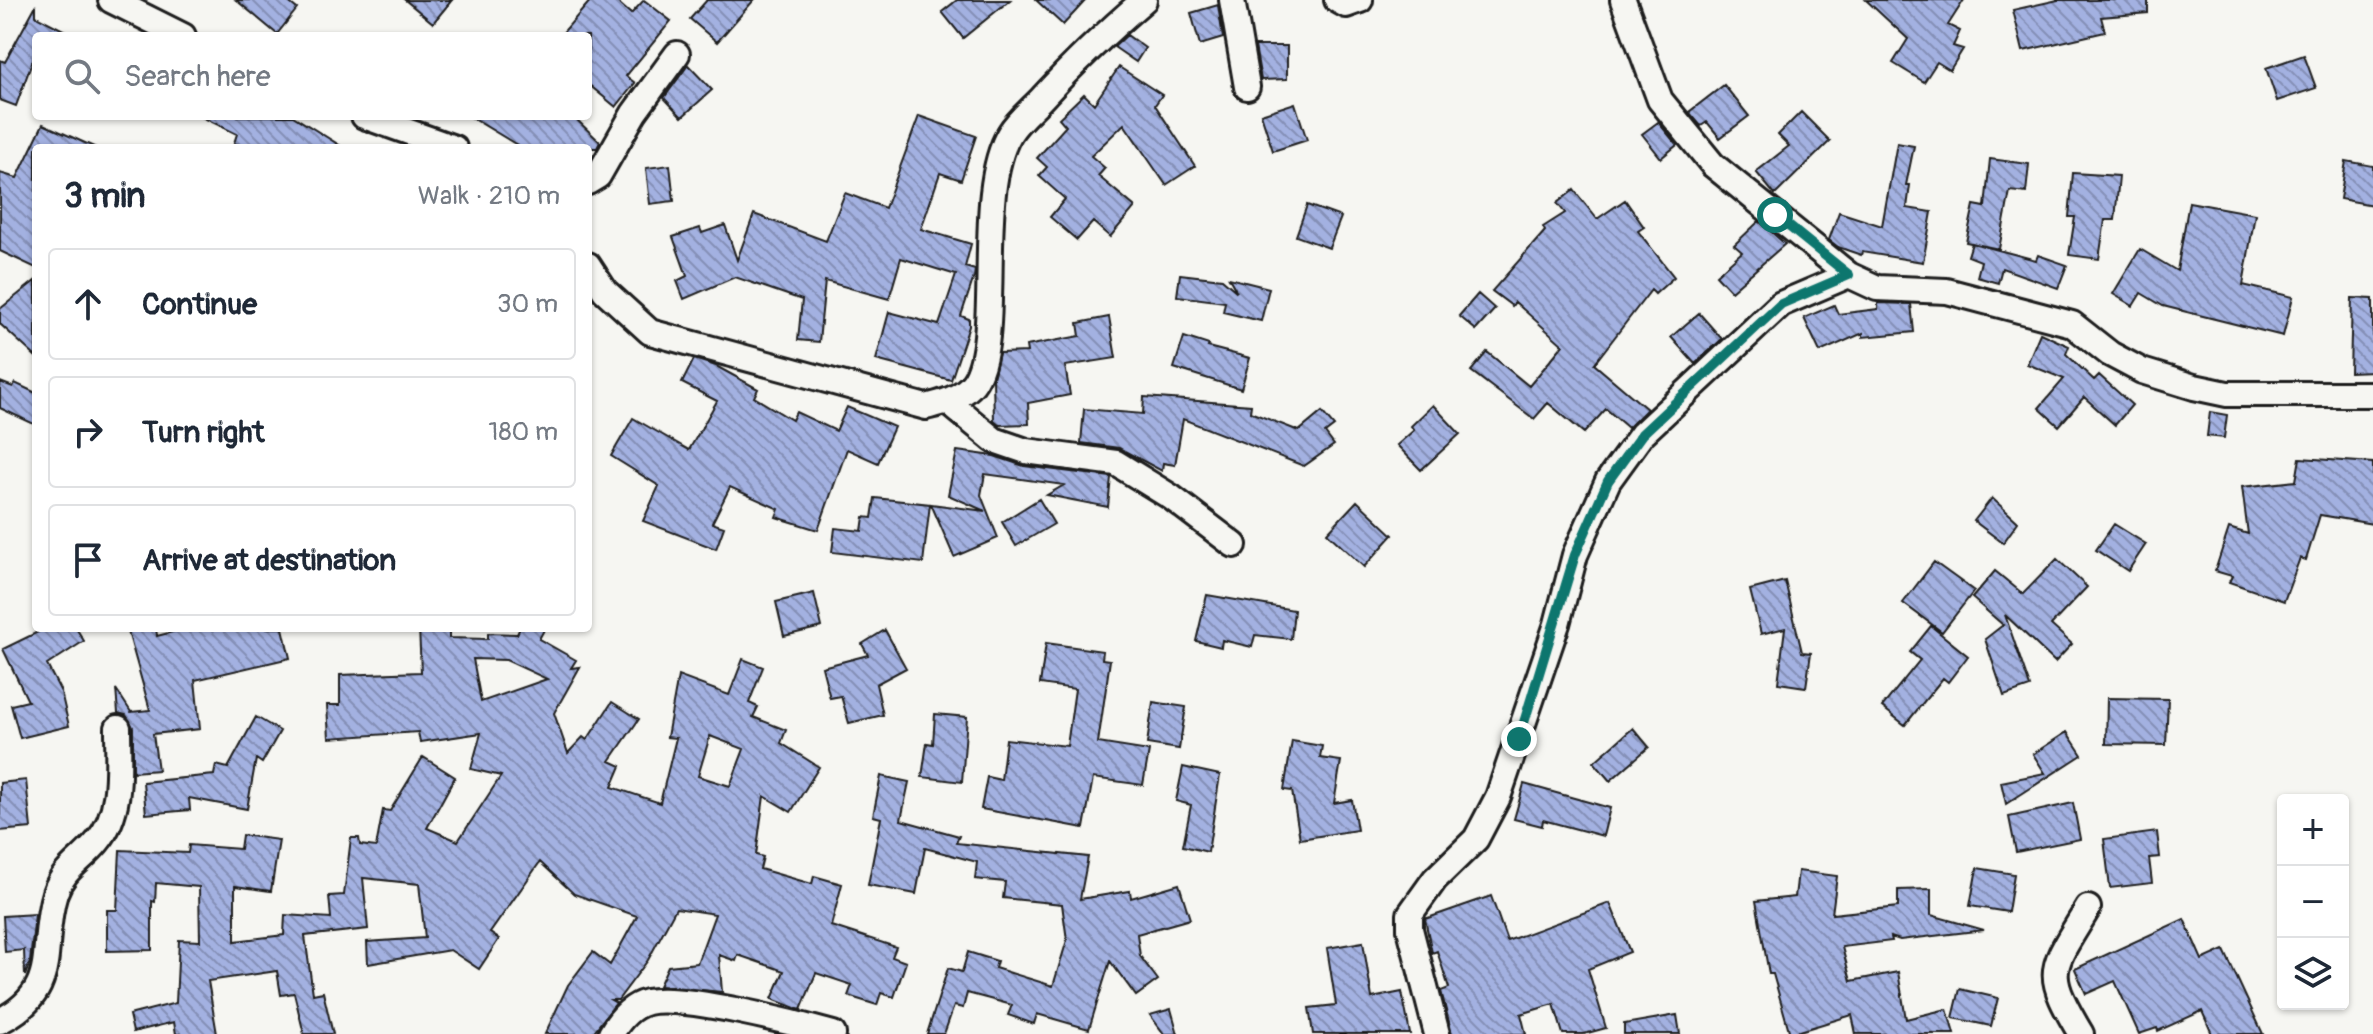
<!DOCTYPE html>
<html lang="en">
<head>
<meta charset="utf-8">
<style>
	:root { --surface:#fff; --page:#f2f2f3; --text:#1f2937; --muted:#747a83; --line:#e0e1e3 }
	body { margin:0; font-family:Pangolin,sans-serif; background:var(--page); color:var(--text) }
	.controls { position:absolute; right:24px; bottom:24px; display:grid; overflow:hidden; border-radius:8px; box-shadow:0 2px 6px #0004 }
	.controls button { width:72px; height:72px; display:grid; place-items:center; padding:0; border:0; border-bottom:2px solid var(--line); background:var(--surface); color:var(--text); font:40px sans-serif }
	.stop { position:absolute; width:24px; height:24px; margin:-18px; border:6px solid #0f766e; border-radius:50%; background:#fff }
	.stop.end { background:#0f766e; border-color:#fff; box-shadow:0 2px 8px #0008 }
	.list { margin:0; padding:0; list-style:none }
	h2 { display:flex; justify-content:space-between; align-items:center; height:104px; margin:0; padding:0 32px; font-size:34px }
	h2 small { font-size:26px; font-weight:400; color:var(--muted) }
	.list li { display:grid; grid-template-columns:52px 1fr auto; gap:24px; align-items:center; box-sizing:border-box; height:112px; margin:0 16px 16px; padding:0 16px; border:2px solid var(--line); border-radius:8px }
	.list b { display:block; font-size:30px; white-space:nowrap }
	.list em { font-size:26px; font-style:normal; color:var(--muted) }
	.icon { flex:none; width:44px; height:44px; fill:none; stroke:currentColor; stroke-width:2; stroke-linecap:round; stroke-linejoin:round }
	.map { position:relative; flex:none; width:2373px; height:1034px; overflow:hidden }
	.search { position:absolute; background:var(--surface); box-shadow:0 2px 6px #0004; left:32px; top:32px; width:560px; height:88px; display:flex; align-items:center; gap:20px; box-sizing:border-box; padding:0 28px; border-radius:8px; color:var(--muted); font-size:30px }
	.panel { position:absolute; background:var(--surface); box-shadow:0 2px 6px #0004; left:32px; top:144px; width:560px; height:488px; border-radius:8px }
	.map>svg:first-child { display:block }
</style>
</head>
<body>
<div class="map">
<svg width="2373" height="1034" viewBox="0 0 2373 1034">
	<defs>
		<pattern id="building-back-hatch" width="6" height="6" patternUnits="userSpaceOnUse" patternTransform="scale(2)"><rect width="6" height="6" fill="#a3b1e1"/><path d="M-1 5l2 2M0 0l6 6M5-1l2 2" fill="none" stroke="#848fb6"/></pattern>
	</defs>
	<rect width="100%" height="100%" fill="#f6f6f2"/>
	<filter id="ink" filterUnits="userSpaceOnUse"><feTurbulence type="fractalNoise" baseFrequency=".0125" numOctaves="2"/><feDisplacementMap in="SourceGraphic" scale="16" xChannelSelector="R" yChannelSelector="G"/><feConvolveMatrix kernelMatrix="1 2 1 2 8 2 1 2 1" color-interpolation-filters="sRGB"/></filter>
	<g filter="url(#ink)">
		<path fill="url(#building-back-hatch)" stroke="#1c1c1c" stroke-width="2" fill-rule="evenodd" d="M236 0H286L297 9 277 34Z
			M405 0H452L433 23Z
			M591 0H615L631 14 644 0 671 21 626 76 635 83 616 107 588 84V36H560Z
			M707 0H754L717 42 690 19Z
			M957 0H1010L963 38 942 12Z
			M1036 0H1086L1063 25Z
			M1866 0H1964L1948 25 1960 31 1953 46 1963 49 1950 70 1937 62 1924 82 1893 63 1908 39Z
			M2058 0H2148V13L2101 17 2105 32 2023 51 2013 10Z
			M36 5V16L75 36H36V51L16 106 0 100V60L5 62Z
			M1218 5 1223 38 1200 45 1191 13Z
			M1127 35 1145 48 1136 62 1114 47Z
			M1255 46H1287V79L1261 80Z
			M2304 55 2316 88 2277 101 2266 68Z
			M688 65 712 90 682 117 664 98Z
			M1119 67 1162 95 1155 105 1195 166 1166 185 1124 124 1091 156 1105 168 1098 176 1135 207 1110 237 1093 222 1077 240 1050 217 1065 199 1039 176 1047 167 1037 158 1066 126 1059 118 1084 94 1094 104Z
			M1724 85 1749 116 1720 138 1707 122 1701 126 1689 112Z
			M1295 103 1307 140 1273 151 1261 114Z
			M1801 112 1830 141 1775 195 1756 172 1789 146 1778 135Z
			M200 116H293L344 148H247L234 143 237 134Z
			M469 116H573L600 142 597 148H522Z
			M919 116 976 136 961 180 940 173 921 229 971 244 965 267 975 270 974 277 961 316 969 319V326L951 380 876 360 889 312 939 325 956 275 901 258 889 299 825 281 819 342 798 340 802 300 735 277 684 299 677 281 687 276 673 237 700 228 702 233 725 225 737 260 754 214 826 241 845 193 885 208Z
			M1658 122 1677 145 1661 158 1642 134Z
			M43 124 96 148H36V268L0 251V173L17 178Z
			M1897 143 1914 146 1906 185H1910L1907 208 1932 212 1923 262 1862 252 1861 255 1838 247 1829 240 1839 212 1882 226Z
			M1990 159 2029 164 2026 193 2010 191 1999 249 1966 242 1974 205 1985 207Z
			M2346 161 2373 166V205L2340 199Z
			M670 165 674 201 650 204 646 168Z
			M2073 173 2119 176 2115 220H2105L2099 259 2069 255 2075 217H2069Z
			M1574 190 1597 219 1625 200 1644 227 1638 231 1674 277 1655 294 1651 290 1594 364 1647 409 1628 428 1606 409 1584 433 1548 403 1534 419 1471 371 1487 352 1529 386 1563 345 1515 302 1512 306 1492 291 1545 231 1543 227 1565 213 1557 203Z
			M2189 202 2255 214 2243 285 2293 297 2283 336 2163 306 2141 293 2133 306 2113 294 2140 249 2177 271Z
			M1307 205 1341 217 1329 248 1296 236Z
			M1759 221 1785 244 1731 291 1716 275 1742 252 1734 245Z
			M1972 243 2036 260 2038 255 2067 265 2058 288 2002 268 1998 283 1977 277 1981 261 1968 256Z
			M1180 274 1222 279 1237 292 1229 278 1269 288 1261 321 1223 312 1225 302 1177 296Z
			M36 280V357L0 324V309Z
			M1478 294 1495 309 1476 330 1459 316Z
			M2352 298 2373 299V371L2350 372Z
			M1878 303 1911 304 1914 332 1863 337V333L1820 352 1804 318 1834 305 1838 314 1878 309Z
			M1699 313 1722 339 1695 364 1671 337Z
			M1109 317 1116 358 1065 366 1070 395 1028 403 1029 424 999 425 994 421 993 378 999 353 1027 352 1026 346 1080 336 1078 323Z
			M2040 333 2069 346 2066 354 2094 380 2099 375 2132 405 2115 425 2084 397 2059 426 2039 408 2064 379 2027 364Z
			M1184 337 1209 345 1208 347 1250 358 1241 389 1174 368Z
			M694 359 716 366 758 389 754 397 792 420 796 412 836 431 847 407 894 427 878 463 847 449 818 530 776 517 779 509 730 487 712 523 724 527 716 549 643 521 659 486 611 456 633 418 689 450 717 401 682 383Z
			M0 382 13 387 15 383 36 393V425L0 408Z
			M1144 397 1251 405 1250 412 1299 431 1322 412 1334 426 1325 433 1334 445 1304 466 1183 419 1175 465 1163 463 1162 471 1119 448 1081 443 1084 409 1143 414Z
			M1433 405 1460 434 1421 470 1397 445 1414 430 1411 426Z
			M2210 412 2227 415 2224 438 2207 436Z
			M957 451 994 456 1024 466 1111 477 1108 507 1047 495 1064 485 985 474 981 495 998 538 954 557 931 504 985 511 948 495Z
			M2300 458 2373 463V524L2320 515 2306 560 2300 558 2284 601 2229 582 2232 576 2215 571 2229 528 2248 534 2242 487 2296 481Z
			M875 498 930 504 923 563 832 552 835 528 862 531 864 517 872 518Z
			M1992 498 2018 522 2003 543 1974 521Z
			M1039 499 1054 524 1016 546 1002 522Z
			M1357 501 1393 535 1364 567 1327 533Z
			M2114 524 2146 544 2128 571 2096 550Z
			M2057 559 2087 587 2051 625 2072 644 2055 662 2005 615 2030 687 2004 696 1985 639 2003 625 1972 598 1995 571 2023 594Z
			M1934 562 1974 591 1942 632 1903 603Z
			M1785 581 1802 652 1811 653 1806 687 1778 683 1785 628 1761 634 1750 590Z
			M814 593 822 627 784 636 776 602Z
			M1207 595 1294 610 1291 639 1255 635 1252 647 1222 640 1221 647 1196 641Z
			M1931 626 1968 656 1948 682 1943 678 1905 725 1882 707 1920 660 1910 652Z
			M46 628H76L84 641 47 665 61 692 69 726 20 738 11 705 28 701 3 649Z
			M127 628H156L157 636 188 628H283L290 658 195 680 200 729 153 734 158 770 133 772V727L126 715 118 713 116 689 131 712 150 710Z
			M419 628H449V638L488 639V633L517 634 520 628H545L539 639 576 660 571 668 580 667 554 713 568 753 583 737 587 740 612 702 639 719 610 761 621 766 612 787 660 803 676 738 667 737 678 676 729 695 743 659 763 667 749 703 758 707 753 717 786 730 781 743 819 767 791 812 764 796 756 855 763 857 760 869 812 884 814 876 842 884 831 926 896 947 892 957 906 962 894 997 881 993 877 1005 848 996 852 985 816 973 801 1010 795 1008 772 999 784 971 738 955 736 961 719 955 722 992 659 986 668 966 697 963 715 914 676 908 648 960 618 1000H611L616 1003 592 1034H545L568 985 593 952 610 965 637 916 574 894 540 862 490 933 499 939 479 969 450 950 368 964 367 942 425 938 419 884 363 878 368 929 305 936 313 994 323 992 333 1034H304L294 993 281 995 277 971 208 981 217 1034H176L174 1022 133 1032 129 1015 176 1003 179 940 200 941 199 887 156 883 155 902 152 901V950L107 951V910H117L120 850 188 853 189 845 240 849 242 835 279 840 271 891 235 886V941L284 935 285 915 331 918 329 896 344 895 351 838H359L360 845 376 847 383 810 390 811 423 757 455 777 427 828 458 841 501 776 471 769 481 733 420 742 418 732 329 738 327 705H340V675L421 672ZM473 659 506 660 547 679 481 702ZM710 736 744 749 730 786 698 776Z
			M885 630 906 668 876 684 883 715 849 723 841 696 830 698 822 667 868 655 862 644Z
			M1046 643 1103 651 1102 659 1110 660 1098 743 1149 751 1143 785 1093 778 1084 828 981 809 987 777 1001 780 1006 739 1067 746 1075 689 1040 684Z
			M2107 698 2168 699 2166 745 2106 744Z
			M1153 702 1186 707 1179 749 1147 744Z
			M935 714 967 717 962 782 922 777 927 743 933 744Z
			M256 717 280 731 262 763 256 759 247 809 189 798 190 810 146 814 143 782 214 775 216 765 228 768Z
			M1633 728 1649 747 1610 781 1594 762Z
			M2067 732 2082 755 2006 804 2001 782 2045 773 2033 754Z
			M1292 741 1322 746 1320 758 1341 761 1334 803 1352 800 1357 830 1300 839 1292 791 1284 790Z
			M1183 767 1220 775 1208 852 1183 846 1191 805 1176 801Z
			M881 776 909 782 901 820 959 836 956 843 1088 857 1080 899 1130 891 1131 898 1179 884 1190 919 1137 934 1140 956 1158 980 1136 996 1110 961 1089 1029 1037 1014 1034 1024 1008 1015 1012 1005 967 993 963 1008 954 1006 944 1034H927L948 968 962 972 968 952 997 961 995 968 1053 986 1067 940 1062 904 1003 898 1005 882 975 879 977 862 925 848 916 894 868 885 881 818 873 816Z
			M26 780 31 828 0 831V783Z
			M1524 784 1610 808 1603 836 1543 820 1542 826 1514 819Z
			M2073 803 2080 839 2016 852 2009 817Z
			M2157 832 2160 857 2149 858 2152 883 2110 888 2104 839Z
			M1977 868 2014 874 2008 912 1970 906Z
			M1798 871 1837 876 1832 914 1898 907V890L1931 889V915L1984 930 1900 940 1891 937 1892 941 1842 947 1851 981 1898 972 1906 1019 1947 1009 1954 1034H1856L1852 1015 1790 1034 1773 974H1769L1756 901 1795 897Z
			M1491 896 1507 941 1610 903 1630 952 1588 969 1606 1028 1584 1034H1563L1554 1004 1521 1014 1526 1034H1452L1441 991 1449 988 1437 951 1432 953 1425 919Z
			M35 914 30 962 25 976 24 950 5 952 3 916Z
			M2184 919 2202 960 2224 950 2263 1034H2212L2202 1011 2158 1031 2157 1028 2139 1034 2115 981 2086 994 2075 969Z
			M1363 942 1372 998 1402 992 1410 1034H1313L1309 1008 1336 1005 1327 948Z
			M1960 989 1998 998 1991 1026 1953 1018Z
			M1171 1009 1178 1034H1164L1150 1015Z
			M1677 1015 1680 1034H1624V1024Z"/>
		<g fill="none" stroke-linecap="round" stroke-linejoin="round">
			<g stroke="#1c1c1c" stroke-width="30">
				<path id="minor" d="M111 0 183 36
					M1232 0 1247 87
					M1337 0 1346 5 1360 0
					M1623 0 1660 100 1713 165 1849 275
					M364 116 454 148
					M588 182 598 176 634 113 677 54
					M588 265 605 291 650 332 926 407C941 403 958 399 970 387 1007 350 972 195 1010 133 1018 120 1033 108 1043 97 1075 62 1108 31 1144 0
					M948 402 994 440 1026 451 1116 463 1171 497 1234 545
					M0 1021C63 989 38 947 55 893 63 869 83 860 98 841 123 811 118 766 118 728
					M611 1034C619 1020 631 1006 647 1002 683 994 795 1023 833 1034
					M1437 1034 1410 929V914L1435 879 1476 839 1498 797 1557 624 1575 555 1608 481 1642 434 1781 304 1849 275 1877 288 1947 291 2072 324 2110 354 2142 371 2194 387 2227 394H2373
					M2081 1034C2042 969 2051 970 2088 908"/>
			</g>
			<use href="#minor" stroke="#f6f6f2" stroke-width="24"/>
		</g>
	</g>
	<g fill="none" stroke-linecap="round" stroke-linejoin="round" filter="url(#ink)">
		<path stroke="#0f766e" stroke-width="10" d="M1519 739 1575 555 1608 481 1642 434 1781 304 1849 275 1775 215"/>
	</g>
</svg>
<div class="controls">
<button>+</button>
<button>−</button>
<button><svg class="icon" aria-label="layers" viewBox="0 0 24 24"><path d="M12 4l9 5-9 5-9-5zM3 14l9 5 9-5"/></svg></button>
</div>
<div class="stop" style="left:1775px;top:215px"></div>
<div class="stop end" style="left:1519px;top:739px"></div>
<div class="search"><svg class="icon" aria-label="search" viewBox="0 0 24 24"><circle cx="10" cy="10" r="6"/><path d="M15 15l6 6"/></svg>Search here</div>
<section class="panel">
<h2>3 min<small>Walk · 210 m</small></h2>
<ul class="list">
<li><svg class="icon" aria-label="ahead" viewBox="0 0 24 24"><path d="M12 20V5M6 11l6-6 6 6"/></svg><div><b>Continue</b></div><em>30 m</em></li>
<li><svg class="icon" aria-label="right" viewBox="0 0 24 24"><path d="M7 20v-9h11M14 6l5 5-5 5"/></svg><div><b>Turn right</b></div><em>180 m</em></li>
<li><svg class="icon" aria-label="arrive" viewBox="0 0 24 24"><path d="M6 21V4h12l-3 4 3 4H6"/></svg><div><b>Arrive at destination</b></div></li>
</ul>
</section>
</div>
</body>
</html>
